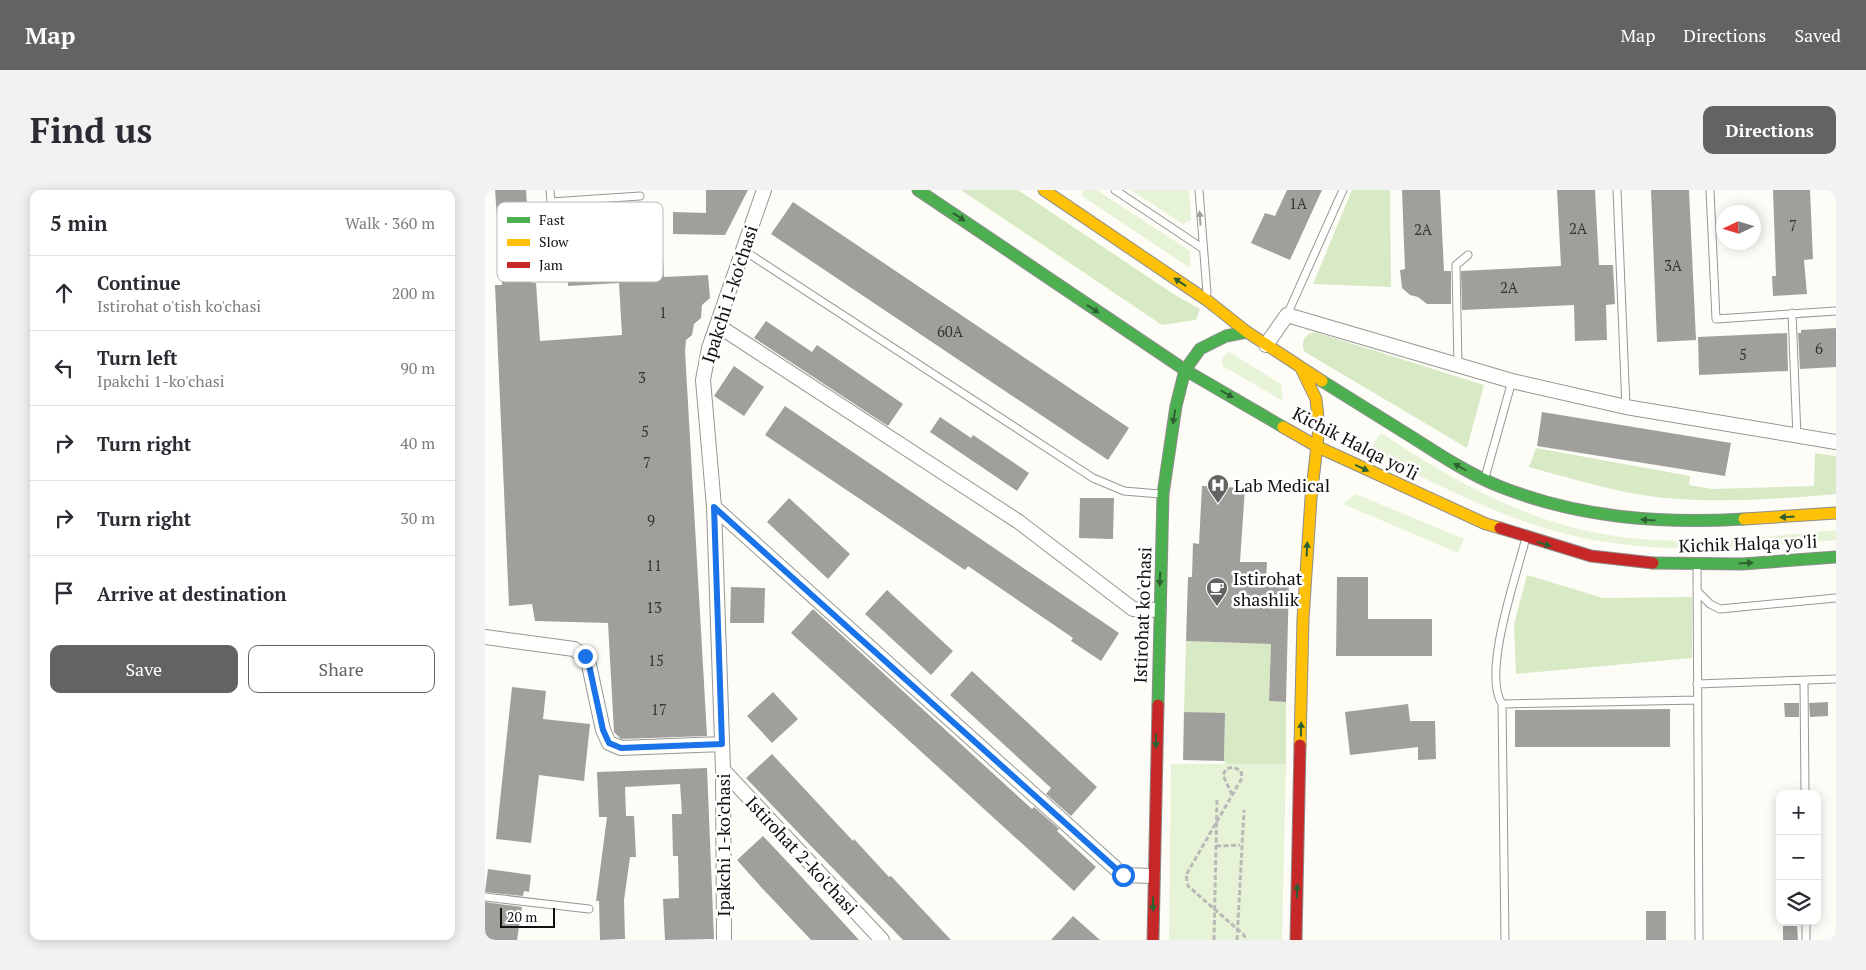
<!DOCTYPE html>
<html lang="en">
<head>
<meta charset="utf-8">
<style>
	:root { --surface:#fff; --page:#f2f2f3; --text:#2b2b33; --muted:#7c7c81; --line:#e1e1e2; --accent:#646362 }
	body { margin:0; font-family:"PT Serif",serif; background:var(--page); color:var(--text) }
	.controls { position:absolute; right:15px; bottom:15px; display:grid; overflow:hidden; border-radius:10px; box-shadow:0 2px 12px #0003 }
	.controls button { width:45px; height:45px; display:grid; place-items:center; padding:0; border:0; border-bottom:1px solid var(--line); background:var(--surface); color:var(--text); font:25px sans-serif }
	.compass { position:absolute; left:1231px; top:15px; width:45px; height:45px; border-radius:50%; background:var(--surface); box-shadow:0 2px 12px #0003; rotate:266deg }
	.scale { position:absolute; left:15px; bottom:12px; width:55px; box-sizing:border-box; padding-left:5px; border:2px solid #111; border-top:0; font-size:14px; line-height:18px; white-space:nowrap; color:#111; -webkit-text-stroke:4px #fff; paint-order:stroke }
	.stop { position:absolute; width:15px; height:15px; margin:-11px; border:4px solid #1a73e8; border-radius:50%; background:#fff }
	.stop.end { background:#1a73e8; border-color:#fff; box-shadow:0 1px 5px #0008 }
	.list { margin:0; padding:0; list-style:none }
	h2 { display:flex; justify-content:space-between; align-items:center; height:65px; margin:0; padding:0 20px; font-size:21px }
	h2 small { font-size:16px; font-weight:400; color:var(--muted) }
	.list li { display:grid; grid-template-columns:32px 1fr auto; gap:15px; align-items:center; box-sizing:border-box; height:75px; padding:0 20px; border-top:1px solid var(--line) }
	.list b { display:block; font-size:19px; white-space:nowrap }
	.list p { margin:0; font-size:16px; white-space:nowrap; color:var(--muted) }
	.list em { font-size:16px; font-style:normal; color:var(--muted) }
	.actions { display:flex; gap:10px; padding:15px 20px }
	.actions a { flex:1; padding:11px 0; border:1px solid var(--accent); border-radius:10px; text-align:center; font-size:18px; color:var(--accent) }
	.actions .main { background:var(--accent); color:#fff }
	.icon { flex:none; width:28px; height:28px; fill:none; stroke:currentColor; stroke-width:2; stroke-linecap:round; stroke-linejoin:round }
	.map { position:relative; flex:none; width:1351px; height:750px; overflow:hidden; border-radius:10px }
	header { display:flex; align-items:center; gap:30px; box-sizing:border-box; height:70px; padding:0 25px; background:var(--accent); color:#fff }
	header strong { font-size:24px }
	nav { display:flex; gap:28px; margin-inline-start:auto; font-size:18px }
	.intro { display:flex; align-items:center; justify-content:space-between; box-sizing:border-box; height:120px; padding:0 30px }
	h1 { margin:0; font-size:35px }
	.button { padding:12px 22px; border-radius:10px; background:var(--accent); color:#fff; font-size:18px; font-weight:700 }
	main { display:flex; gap:30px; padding:0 30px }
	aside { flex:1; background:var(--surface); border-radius:10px; box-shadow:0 2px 12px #0003 }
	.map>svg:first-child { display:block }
</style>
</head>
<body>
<header>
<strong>Map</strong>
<nav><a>Map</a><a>Directions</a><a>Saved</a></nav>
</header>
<div class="intro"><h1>Find us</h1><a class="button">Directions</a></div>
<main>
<aside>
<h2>5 min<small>Walk · 360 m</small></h2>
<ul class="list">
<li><svg class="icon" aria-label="ahead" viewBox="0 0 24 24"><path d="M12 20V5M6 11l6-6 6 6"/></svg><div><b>Continue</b><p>Istirohat o'tish ko'chasi</p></div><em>200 m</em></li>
<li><svg class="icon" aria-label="left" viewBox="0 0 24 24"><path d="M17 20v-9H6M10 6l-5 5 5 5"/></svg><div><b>Turn left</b><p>Ipakchi 1-ko'chasi</p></div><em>90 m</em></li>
<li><svg class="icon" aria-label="right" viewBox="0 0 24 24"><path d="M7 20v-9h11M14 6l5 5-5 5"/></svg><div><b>Turn right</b></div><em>40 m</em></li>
<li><svg class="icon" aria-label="right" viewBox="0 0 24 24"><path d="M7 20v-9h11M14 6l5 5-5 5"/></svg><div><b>Turn right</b></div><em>30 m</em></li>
<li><svg class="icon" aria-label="arrive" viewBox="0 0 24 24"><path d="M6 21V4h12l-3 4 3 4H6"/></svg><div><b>Arrive at destination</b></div></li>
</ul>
<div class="actions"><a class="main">Save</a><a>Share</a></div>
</aside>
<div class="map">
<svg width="1351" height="750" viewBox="0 0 1351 750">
	<rect width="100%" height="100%" fill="#fdfcf7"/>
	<path fill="#e7f3d7" d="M598 0H612L705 61V78L597 6Z
		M646 0H704L706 30 698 34Z
		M744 162 796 194 798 211 738 176 737 168Z
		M896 243C957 283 1022 322 1094 339 1178 360 1266 348 1351 340V350C1266 357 1179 366 1094 347 1020 331 952 294 884 261Z
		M871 304 979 349 973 363 858 314Z
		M686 574H801L797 750H684Z"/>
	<path fill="#d8eac5" d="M476 0H533L690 105 715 119 711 130 677 135Z
		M867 0H905L906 97 828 94Z
		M830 142 999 195 982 258 820 162C815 153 819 144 830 142Z
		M1051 258 1205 286 1204 295 1227 299 1329 296 1330 263 1351 266V304C1284 310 1211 315 1145 303 1111 296 1077 286 1044 277Z
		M1042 385 1118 408 1207 407V468L1031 484 1029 434Z
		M701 451 786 454 784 511 801 512V574H741L739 571 740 524 699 522Z"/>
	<path fill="#a19f9c" d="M10 0H41L47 93H51L55 151 137 145 134 93 83 96 81 53 177 47 179 87 223 85 225 108 217 115 216 128 209 134 207 145 201 150 200 161 222 546 136 549 129 542 123 433 50 431 47 414 24 416 10 95H17Z
		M221 0H263L240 45 188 44V22L221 23Z
		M802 0H837L805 70 766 53 780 23 790 26Z
		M917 0H955L959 81H966V114H942L933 107 925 105 917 98 915 80 920 79Z
		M1072 0H1110L1114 75H1128L1130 114 1121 115 1122 150 1090 151 1089 115 977 120 976 81 1076 76Z
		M1166 0H1204L1211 150 1172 152Z
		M1288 0H1325L1328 69 1319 70 1322 104 1288 106 1287 86H1291Z
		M308 12 644 238 623 270 286 44Z
		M281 131 327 162 332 155 418 214 403 236 269 148Z
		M1351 138V177L1315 179 1313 143H1316V140Z
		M1302 143 1303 181 1214 185 1213 147Z
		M249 176 279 197 259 226 229 206Z
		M300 216 634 443 616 471 586 451 588 448 483 376 480 380 280 245Z
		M1057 222 1246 253 1240 286 1052 256Z
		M455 227 486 248 488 245 544 283 532 301 445 242Z
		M717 296 760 298 755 372H782L781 389 804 390 801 512 784 511 786 454 701 451 703 387H707L708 353 714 354Z
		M304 308 365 364 343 389 282 332Z
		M595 308H629L628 349 594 348Z
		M852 387H883V429H947V466H851Z
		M246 397 280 398 279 433H245Z
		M402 400 468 461 446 485 380 424Z
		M328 419 547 619 549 617 574 639 572 641 611 677 589 701 306 443Z
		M487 481 612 597 586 626 561 604 566 598 465 505Z
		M27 497 61 501 58 529 105 534 99 591 54 585 46 653 11 649Z
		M288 502 313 529 287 553 262 526Z
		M1343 512V526L1325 527 1324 513Z
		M1299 513H1314V527H1300Z
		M923 514 925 531H950L951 569 933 570V557L865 565 860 522Z
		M1185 519V557H1030V520Z
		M699 522 740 523 739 571 698 570Z
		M287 564 368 651 369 649 404 687 406 686 466 750H418L325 655 261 588Z
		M222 578 229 749 180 750 178 709 194 708 193 666H188L187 624H197L195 594 140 597 141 626H149L151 667H145L139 710 140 749 115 750 114 711H111L122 627H114L112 582Z
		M278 646 312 682 374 750H326L276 697 252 670Z
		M3 679 46 685 44 702 39 701 38 706 0 702Z
		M0 712 37 717 32 750H0Z
		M1161 721H1181V750H1161Z
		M588 726 615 750H566Z
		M1298 736H1312L1313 750H1298Z"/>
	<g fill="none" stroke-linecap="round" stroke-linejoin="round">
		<g stroke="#979795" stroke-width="9">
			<path id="lane" d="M65 0 66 12 155 6
				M630 0 717 58
				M714 0 722 103
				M1132 0 1141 217
				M1225 0 1231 129 1351 121
				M66 12 69 65
				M258 60 608 288 639 301 675 304
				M1307 123 1312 247
				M802 125 858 0
				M973 175 971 75 983 65
				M1001 284 1027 191
				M1212 378 1214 750
				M1212 401 1225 414 1235 419 1351 408
				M1319 491 1320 604
				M1212 494 1351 489
				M1017 514 1213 510
				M0 707 104 719
				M1321 731V750
				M1020 750 1017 514C997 483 1031 387 1040 351"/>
		</g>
		<g stroke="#979795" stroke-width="16">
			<path id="street" d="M232 135 534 332 648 419 674 420
				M781 155 802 125 1027 191 1141 217 1351 252
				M229 317 638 685 668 686
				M0 447 89 459 100 467 104 475 118 540 124 553 136 558 237 554
				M238 580 397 750
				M239 750 238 580 229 317 218 190 224 158 279 0"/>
		</g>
		<g stroke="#8e8d8b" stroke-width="13">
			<path id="fast" d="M433 0 700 180 798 237
				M837 191C868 210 899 230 930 249 958 267 986 285 1016 297 1095 328 1176 334 1259 329
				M1168 373 1257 374 1351 367
				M673 515 678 304 691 216 700 180 715 159 741 146 762 142"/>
		</g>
		<g stroke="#8e8d8b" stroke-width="13">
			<path id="slow" d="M559 0 723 111 762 142 837 191
				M798 237 833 257 1001 334 1015 338
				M1259 329 1351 323
				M815 555 818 429 826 308 834 238 831 209 816 178"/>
		</g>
		<g stroke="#8e8d8b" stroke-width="13">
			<path id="jam" d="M1015 338 1106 366 1168 373
				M668 750 673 515
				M811 750 815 555"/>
		</g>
		<path stroke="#b9b9b8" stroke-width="3" stroke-dasharray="5 2.5" stroke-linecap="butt" d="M747 605 738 585 741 579 748 577 756 581 757 588 701 685 703 696 758 744 762 750
			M731 656 755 655
			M729 750 732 609
			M752 750 759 620"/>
		<use href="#lane" stroke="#fffffe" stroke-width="7"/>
		<use href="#street" stroke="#fffffe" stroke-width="14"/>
		<use href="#fast" stroke="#4caf50" stroke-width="11"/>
		<use href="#slow" stroke="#ffc107" stroke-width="11"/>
		<use href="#jam" stroke="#c62828" stroke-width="11"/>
	</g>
	<defs><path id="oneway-solid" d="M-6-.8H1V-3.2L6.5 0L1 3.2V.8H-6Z" transform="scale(1.25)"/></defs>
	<g fill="#2e6030">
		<use href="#oneway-solid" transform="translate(474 27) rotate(34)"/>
		<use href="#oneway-solid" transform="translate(695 92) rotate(-146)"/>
		<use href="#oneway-solid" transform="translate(608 119) rotate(34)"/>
		<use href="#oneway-solid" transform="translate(742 204) rotate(30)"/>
		<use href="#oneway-solid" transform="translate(689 227) rotate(99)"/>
		<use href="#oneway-solid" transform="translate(975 277) rotate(-150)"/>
		<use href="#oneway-solid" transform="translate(877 278) rotate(25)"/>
		<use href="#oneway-solid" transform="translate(1302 327) rotate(176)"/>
		<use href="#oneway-solid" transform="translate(1163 330) rotate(-177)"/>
		<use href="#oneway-solid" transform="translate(1059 354) rotate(18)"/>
		<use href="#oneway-solid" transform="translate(822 359) rotate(-87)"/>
		<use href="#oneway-solid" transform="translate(1261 373) rotate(-3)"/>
		<use href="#oneway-solid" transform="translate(675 389) rotate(92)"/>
		<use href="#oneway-solid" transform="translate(816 539) rotate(-89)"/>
		<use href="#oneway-solid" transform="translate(671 551) rotate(91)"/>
		<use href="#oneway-solid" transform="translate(812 701) rotate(-89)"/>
		<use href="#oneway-solid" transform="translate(668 714) rotate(90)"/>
	</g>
	<use fill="#a0a09f" href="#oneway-solid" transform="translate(715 28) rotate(-94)"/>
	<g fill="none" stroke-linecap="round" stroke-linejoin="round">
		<path stroke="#1a73e8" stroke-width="6" d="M100 466 104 475 118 540 124 553 136 558 237 554 229 317 638 685"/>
	</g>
	<defs>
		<g id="hospital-pin" transform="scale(1.125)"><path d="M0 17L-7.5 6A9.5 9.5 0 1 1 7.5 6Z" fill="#646362" stroke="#fff"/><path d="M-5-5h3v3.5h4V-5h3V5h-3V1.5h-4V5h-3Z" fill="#fff"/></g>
		<g id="cafe-pin" transform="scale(1.125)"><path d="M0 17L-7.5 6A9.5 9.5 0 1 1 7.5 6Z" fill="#646362" stroke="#fff"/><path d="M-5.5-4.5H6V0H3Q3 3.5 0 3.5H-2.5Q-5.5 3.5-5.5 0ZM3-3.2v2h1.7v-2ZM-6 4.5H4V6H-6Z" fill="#fff"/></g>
	</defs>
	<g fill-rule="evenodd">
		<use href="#hospital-pin" x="733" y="295"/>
		<use href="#cafe-pin" x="732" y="398"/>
	</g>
	<g text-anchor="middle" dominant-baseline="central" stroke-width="5" stroke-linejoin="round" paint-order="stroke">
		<g font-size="15" fill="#353434">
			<text x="813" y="13">1А</text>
			<text x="1308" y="35">7</text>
			<text x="1093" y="38">2А</text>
			<text x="938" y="39">2А</text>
			<text x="1188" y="75">3А</text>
			<text x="1024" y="97">2А</text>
			<text x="178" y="122">1</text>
			<text x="465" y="141">60А</text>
			<text x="1334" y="158">6</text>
			<text x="1258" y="164">5</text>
			<text x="157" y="187">3</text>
			<text x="160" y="241">5</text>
			<text x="162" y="272">7</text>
			<text x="166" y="330">9</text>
			<text x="169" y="375">11</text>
			<text x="169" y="417">13</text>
			<text x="171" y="470">15</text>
			<text x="174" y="519">17</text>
		</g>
		<g font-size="18" fill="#111" stroke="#fff">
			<text transform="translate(244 104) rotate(-72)">Ipakchi 1-ko'chasi</text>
			<text transform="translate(871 253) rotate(27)">Kichik Halqa yo'li</text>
			<text transform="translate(1263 353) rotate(-2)">Kichik Halqa yo'li</text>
			<text transform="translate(657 425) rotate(-88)">Istirohat ko'chasi</text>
			<text transform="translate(238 655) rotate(-90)">Ipakchi 1-ko'chasi</text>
			<text transform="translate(317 665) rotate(47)">Istirohat 2-ko'chasi</text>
		</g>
		<g font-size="18" fill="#111" stroke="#fff" text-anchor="start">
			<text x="749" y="295">Lab Medical</text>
			<text x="748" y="388">Istirohat<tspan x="748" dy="21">shashlik</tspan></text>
		</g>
	</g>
	<rect x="12" y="12" width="166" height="80" rx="8" fill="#fff" stroke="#b8b8b8" stroke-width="1"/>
	<rect x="22" y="27" width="23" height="6" fill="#4caf50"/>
	<rect x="22" y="49" width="23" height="7" fill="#ffc107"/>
	<rect x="22" y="72" width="23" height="6" fill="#c62828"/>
	<g font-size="14" fill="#111">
		<text x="54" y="35">Fast</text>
		<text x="54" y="57">Slow</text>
		<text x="54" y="80">Jam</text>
	</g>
</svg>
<div class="controls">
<button>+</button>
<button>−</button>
<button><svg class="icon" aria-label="layers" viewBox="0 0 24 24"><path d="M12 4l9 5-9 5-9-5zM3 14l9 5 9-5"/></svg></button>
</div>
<svg class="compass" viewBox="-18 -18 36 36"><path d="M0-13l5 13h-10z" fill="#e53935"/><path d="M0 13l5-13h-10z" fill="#7c7c81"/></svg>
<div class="scale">20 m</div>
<div class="stop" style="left:638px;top:685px"></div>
<div class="stop end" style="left:100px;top:466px"></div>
</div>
</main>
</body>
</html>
